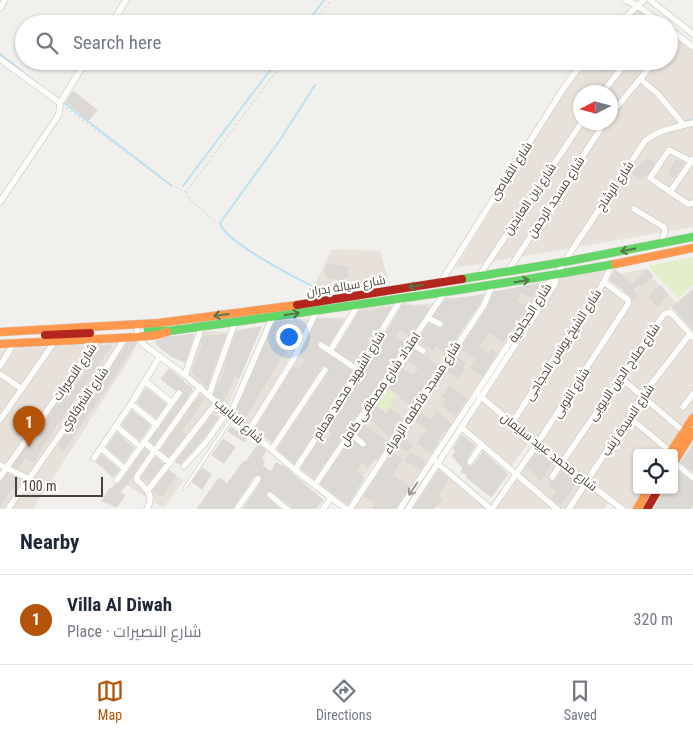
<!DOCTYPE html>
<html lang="en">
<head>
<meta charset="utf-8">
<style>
	:root { --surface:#fff; --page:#f2f2f3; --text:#1f2937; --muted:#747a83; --line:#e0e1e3; --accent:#b45309 }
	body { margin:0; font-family:"Roboto Condensed",Cairo,sans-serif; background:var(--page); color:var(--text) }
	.controls { position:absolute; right:15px; bottom:15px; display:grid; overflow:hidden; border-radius:5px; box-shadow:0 1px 4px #0004 }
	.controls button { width:45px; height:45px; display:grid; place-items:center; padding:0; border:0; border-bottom:1px solid var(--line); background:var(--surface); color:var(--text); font:25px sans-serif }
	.compass { position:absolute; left:573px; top:85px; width:45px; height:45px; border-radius:50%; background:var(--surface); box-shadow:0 1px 4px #0004; rotate:264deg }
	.scale { position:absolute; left:15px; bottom:12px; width:88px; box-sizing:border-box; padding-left:5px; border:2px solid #4a4136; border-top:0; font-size:14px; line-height:18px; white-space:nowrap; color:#4a4136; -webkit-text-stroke:4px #fff; paint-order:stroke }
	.you { position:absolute; left:288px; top:336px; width:18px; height:18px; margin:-12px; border:4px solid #fff; border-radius:50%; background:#1a73e8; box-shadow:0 0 0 8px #1a73e833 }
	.badge { display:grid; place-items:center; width:32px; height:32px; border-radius:50%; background:var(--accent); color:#fff; font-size:16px; font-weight:700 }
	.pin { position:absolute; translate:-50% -41px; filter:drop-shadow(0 1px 2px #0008) }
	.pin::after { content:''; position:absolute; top:26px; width:18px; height:15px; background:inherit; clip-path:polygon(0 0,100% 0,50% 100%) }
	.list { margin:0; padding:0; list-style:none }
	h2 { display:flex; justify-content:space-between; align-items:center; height:65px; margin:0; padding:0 20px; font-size:21px }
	h2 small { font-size:16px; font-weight:400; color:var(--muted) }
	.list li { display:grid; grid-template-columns:32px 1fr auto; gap:15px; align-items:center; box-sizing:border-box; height:90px; padding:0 20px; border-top:1px solid var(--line) }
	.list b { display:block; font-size:19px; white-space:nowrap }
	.list p { margin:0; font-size:16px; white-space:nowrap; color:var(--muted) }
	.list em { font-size:16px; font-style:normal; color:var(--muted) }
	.icon { flex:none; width:28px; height:28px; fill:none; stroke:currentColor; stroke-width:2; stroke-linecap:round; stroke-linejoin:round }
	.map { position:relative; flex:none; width:693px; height:509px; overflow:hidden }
	.search { position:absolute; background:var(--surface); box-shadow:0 1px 4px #0004; left:15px; right:15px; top:15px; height:55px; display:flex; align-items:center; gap:12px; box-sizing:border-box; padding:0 18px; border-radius:28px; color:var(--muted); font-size:19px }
	.sheet { height:155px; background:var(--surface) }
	nav { display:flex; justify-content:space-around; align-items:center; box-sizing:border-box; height:70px; border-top:1px solid var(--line); background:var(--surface); font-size:14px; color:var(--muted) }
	nav a { display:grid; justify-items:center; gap:2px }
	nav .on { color:var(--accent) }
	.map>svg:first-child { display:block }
</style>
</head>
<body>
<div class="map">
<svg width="693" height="509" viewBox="0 0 693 509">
	<rect width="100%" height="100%" fill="#f2f0ec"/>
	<path fill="#e7e1d9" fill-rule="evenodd" d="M637 9 662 24H623Z
		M669 28 693 51V227L455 268 572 78 588 61H669ZM580 92H610V122H580Z
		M332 249 380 251 388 279 367 283 313 288Z
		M644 269 677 303 693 289V330L672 307 662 312 561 460 540 443 632 301 609 276Z
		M607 271 512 420 484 395 561 278Z
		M541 282H547L396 509H353L494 292Z
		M604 285 626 301 537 442 514 422Z
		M486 294 356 490 348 504V507L331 497 318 485 444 297 458 298Z
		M401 301 412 305 436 303 315 483 298 469 352 383 396 316Z
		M395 306 383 327 295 465 275 448 334 356V351L352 322 359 307Z
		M667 314 687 335 642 392 623 377Z
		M349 317 332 353 273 444 253 427 307 339 315 318Z
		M308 319 300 340 249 426 233 412 274 321Z
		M262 326 227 408 211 395 234 331Z
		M202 331 230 332 207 390 187 374Z
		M689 338 693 343V415L683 427 646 395Z
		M117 342H137V344L130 358 33 509H0V350Z
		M620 381 639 397 586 479 563 462Z
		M197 388 225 411 204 442 182 467 173 460 168 469 183 481 163 508 127 485 123 489 116 483 181 392 189 399Z
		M642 399 681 432 668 453H637V490H644L633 509H629L589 481Z
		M481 401 530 441 510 468 465 426Z
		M537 447 609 502 604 509H498L496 507Z
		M438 467 486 509H440L437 506 434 509H410Z"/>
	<path fill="#e2efca" d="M693 257V285L678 299 648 266Z
		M384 386 396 395 385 412 374 402Z"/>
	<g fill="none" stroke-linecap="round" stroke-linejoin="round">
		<path stroke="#b9e1f4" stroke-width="2" d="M306 24 324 0
			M0 54 41 86
			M63 102 172 186
			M684 122 693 120
			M183 186 277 61
			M312 286C294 277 224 241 220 223L280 140 315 85"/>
	</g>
	<path fill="#dcd9d4" stroke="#dbd7d1" d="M598 61H614L605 73 595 65Z
		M73 91 97 110 89 120 66 102Z
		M647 158 654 163 649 172 640 179 632 173Z
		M676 160 683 164 674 177 668 174Z
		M327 264 348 267 347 277H345L344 280 327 277V275L325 274Z
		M647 269 653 276 642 287 639 283 632 290 637 296 633 301 631 296 610 280 615 270 625 278 631 286Z
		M540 284 532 297 520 293 516 301 527 307 503 342 489 332 479 347 488 354 491 350 496 354 482 376 470 368 476 359 461 349 488 308 494 292Z
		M660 285 668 294 657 307 649 297Z
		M693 289V330L672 307Z
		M483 295 480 303 446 353 436 345 433 350 418 341 429 324 440 329 444 326V321L434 316 445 300Z
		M403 305 429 308 410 336 399 329 394 337 405 343 314 478 302 468 318 443 324 446 333 433 327 429Z
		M391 307 356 363 336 350 360 311H375L376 309Z
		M318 319 343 320 329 344 321 340 317 342 316 345 318 349 352 371 294 463 278 449 329 373 328 366 325 365 321 367 271 442 256 429 294 367 298 369 307 360 300 356Z
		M287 321 284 328 299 326 244 420 236 412 275 323Z
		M261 327 239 378 235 376 223 401 214 394 218 383 220 384 227 366 225 365 237 331Z
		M194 334 185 362 171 356 156 344 157 341 169 337Z
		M226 335 214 363 207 386 192 372 203 344 201 343 204 336Z
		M128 343H136L64 450 58 446Z
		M99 346H111L40 449 41 450 33 462 26 457 18 468 13 466 77 377 81 380 86 372 82 369Z
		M412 349 421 355 429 357 428 359 437 367 419 394 410 405 387 386 400 367 413 376 419 369 406 358Z
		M456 357 465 363 459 379 447 370Z
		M169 369 184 381 183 382 192 388 190 389 192 390 154 444 150 441 184 394 181 389 175 390 161 379Z
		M450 386 466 399 455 415 443 406 447 399 442 396Z
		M146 388 166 404 156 418 137 403Z
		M200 396 203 398 201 404 181 431 186 434 169 456 161 450Z
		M374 405 387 415 391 409 403 419 391 438 367 416Z
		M132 411 150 425 140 440 122 425Z
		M437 412 451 424 445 431 444 429 431 453 417 443 428 429 414 420 419 413 431 420Z
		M213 415 217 418 202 439 180 464 176 462Z
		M362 424 388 442 377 460 375 458 368 467 362 461 356 471 364 478 348 504 321 484 351 440 362 448 367 447 366 441 356 432Z
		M231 427 247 438 244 442 228 431Z
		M117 433 134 448 124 462 107 447Z
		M462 435 475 446 466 460 467 466 470 467 474 465 483 452 508 474 491 497 466 477 468 475 461 472 463 468 452 456 456 451 453 449Z
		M402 438 412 445 408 452 397 445Z
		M223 439 235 447 224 463 212 455Z
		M258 444 265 450V453L261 458 265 461 262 465 271 472 276 463 286 468 323 500 315 509H292L290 505 270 490 266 492V497L280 509H243L262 481V477L258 474 254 476 232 509H197L219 478 227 484 244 461 246 462Z
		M693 444V472L681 462Z
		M145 449 148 452 133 473 132 477 120 492 125 495 117 507 102 501 110 488 112 489 115 484 121 483Z
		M538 451 552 462 541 481 527 467Z
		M410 452 425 462 420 470 405 460Z
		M392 454 402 459 392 475 409 486 395 509H373L376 503 364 496Z
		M102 455 119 470 113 477 96 462Z
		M155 458 163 464 149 481 143 476Z
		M202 468 211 474 202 489 192 482Z
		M674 468 693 483V505L690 509H654L664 490H674Z
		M563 470 578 481 560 504 552 498 557 491 549 485 551 482 556 480Z
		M169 471 176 475 162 496 154 491Z
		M439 471 448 479 438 496 442 499 434 509H414Z
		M8 474 18 479 0 507V482L3 480Z"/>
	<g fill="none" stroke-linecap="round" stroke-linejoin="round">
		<g stroke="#d0cec9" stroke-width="4">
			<path id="lane" d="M184 489 232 418"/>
		</g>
		<g stroke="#d0cec9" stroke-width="7">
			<path id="street" d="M625 0 638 6 663 24
				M650 0 693 34
				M0 8 5 0
				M111 24 126 0
				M618 24 644 0
				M669 29 693 47
				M669 44 677 34
				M0 59 60 103
				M640 79 657 93 684 125
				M603 92 627 61
				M610 115 655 61
				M691 161 669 150 650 178 688 204 693 203
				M670 192 693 159
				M0 202 56 119 59 114 60 103 86 61
				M634 209 664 227 665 231 661 244
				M508 271 605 122
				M479 276 582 122
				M441 282 565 86 584 61
				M428 318 440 324
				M137 330 138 337 144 345 185 375 295 470 346 509
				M411 343 423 351
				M321 345 358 370
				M330 351 358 305
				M0 366 14 343
				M0 374 22 389
				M185 375 202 326
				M620 377 683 431
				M145 381 172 403
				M209 395 235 322
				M479 395 537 444 622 509
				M131 404 157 425
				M683 407 693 394
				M231 413 273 316
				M629 417 671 452
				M0 420 55 341
				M512 423 604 282 611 266
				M116 426 141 447
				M461 427 557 509
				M250 429 293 360 317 310
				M350 433 363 444
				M145 443 170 463
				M101 448 125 469
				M272 449 325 370
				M94 458 131 404 160 356
				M436 462 491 509
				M470 462 482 444
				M674 462 693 478
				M0 465 40 484
				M184 466 206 442 228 411
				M295 470 328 419 401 299
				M0 477 98 339
				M552 477 664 314 670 312 672 314 693 337
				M117 480 179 393
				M315 485 445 292
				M148 490 217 402
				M270 495 287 509
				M8 509 99 379 125 338
				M147 509C155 495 146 489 137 480V476L200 387
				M237 509 258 479
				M323 509 331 498
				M350 509 484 305 492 286
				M400 509 550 281 557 275
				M408 509 555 284 557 275 564 262 645 141C659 130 676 127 693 123
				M492 509 537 444 628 304V300L604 282
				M569 509 642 396 690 334"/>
		</g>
		<g stroke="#d2cdc2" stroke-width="9">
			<path id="fast" d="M462 279 564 262 693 237
				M148 330 169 331C318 310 467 291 615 264"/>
		</g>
		<g stroke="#d2cdc2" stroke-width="9">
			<path id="slow" d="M615 264 693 248
				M0 332 159 323 297 305
				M0 344 138 337 157 335 167 332
				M670 453 693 418
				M674 462 693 432
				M637 509 648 490"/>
		</g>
		<g stroke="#d2cdc2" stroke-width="9">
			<path id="jam" d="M297 305 462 279
				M45 335 90 333
				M647 509 658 490"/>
		</g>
		<path stroke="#d2d0cb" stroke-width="1" stroke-dasharray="2.5 2.5" stroke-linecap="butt" d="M313 24 331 0
			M66 108 169 184 186 192 284 61
			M186 192 189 199 218 224"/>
		<use href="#lane" stroke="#fdfdfc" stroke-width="2.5"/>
		<use href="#street" stroke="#fdfdfc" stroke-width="5.5"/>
		<use href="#fast" stroke="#63d668" stroke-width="8"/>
		<use href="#slow" stroke="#ff974d" stroke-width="8"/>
		<use href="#jam" stroke="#b3261e" stroke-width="8"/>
	</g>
	<defs><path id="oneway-shaft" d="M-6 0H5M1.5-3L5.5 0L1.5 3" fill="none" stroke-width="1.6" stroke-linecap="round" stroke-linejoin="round" transform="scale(1.25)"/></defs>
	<g stroke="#537548">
		<use href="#oneway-shaft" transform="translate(628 250) rotate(169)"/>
		<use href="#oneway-shaft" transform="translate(522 281) rotate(-9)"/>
		<use href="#oneway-shaft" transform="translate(416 286) rotate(170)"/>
		<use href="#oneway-shaft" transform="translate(292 314) rotate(-8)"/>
		<use href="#oneway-shaft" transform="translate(221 315) rotate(172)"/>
	</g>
	<use stroke="#9b968f" href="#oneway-shaft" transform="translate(413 489) rotate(124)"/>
	<g text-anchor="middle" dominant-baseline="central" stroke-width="4.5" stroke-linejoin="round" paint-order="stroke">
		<g font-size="12" fill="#4a4136" stroke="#fff">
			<text transform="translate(511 171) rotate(-57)">شارع القباصى</text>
			<text transform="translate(615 186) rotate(-56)">شارع الرشاح</text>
			<text transform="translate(556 197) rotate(-57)">شارع مسجد الرحمن</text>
			<text transform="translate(530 199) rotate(-56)">شارع زين العابدين</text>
			<text transform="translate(346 286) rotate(-9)">شارع سيالة بدران</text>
			<text transform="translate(530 313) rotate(-57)">شارع الحجاجية</text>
			<text transform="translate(563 345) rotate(-57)">شارع الشيخ يونس الحجاجى</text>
			<text transform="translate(75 372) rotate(-55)">شارع النصيرات</text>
			<text transform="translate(624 372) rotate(-55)">شارع صلاح الدين الايوبى</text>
			<text transform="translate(349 385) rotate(-58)">شارع الشهيد محمد همام</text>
			<text transform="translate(380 389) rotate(-56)">امتداد شارع مصطفى كامل</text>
			<text transform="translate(571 393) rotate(-57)">شارع النوبى</text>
			<text transform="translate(422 398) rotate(-57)">شارع مسجد فاطمه الزهراء</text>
			<text transform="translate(84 399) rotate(-55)">شارع الشرقاوي</text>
			<text transform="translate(628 420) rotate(-56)">شارع السيدة زينب</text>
			<text transform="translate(239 421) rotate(41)">شارع الانابيب</text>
			<text transform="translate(549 452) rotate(38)">شارع محمد عبيد سليمان</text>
		</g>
	</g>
</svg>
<div class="controls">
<button><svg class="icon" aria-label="locate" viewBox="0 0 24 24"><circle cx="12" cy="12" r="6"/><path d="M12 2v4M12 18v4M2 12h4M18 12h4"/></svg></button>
</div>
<svg class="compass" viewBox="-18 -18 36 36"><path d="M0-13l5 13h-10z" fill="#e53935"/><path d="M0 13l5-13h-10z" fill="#747a83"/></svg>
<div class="scale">100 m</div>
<div class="you"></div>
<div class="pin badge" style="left:29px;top:447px">1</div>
<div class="search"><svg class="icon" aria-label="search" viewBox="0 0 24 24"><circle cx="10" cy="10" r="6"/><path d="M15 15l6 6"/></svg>Search here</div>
</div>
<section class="sheet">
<h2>Nearby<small></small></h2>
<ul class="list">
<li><span class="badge">1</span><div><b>Villa Al Diwah</b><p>Place · شارع النصيرات</p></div><em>320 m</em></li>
</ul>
</section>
<nav>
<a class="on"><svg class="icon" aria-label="map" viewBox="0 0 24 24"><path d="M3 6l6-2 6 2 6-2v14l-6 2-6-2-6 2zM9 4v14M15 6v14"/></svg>Map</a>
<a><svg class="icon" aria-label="directions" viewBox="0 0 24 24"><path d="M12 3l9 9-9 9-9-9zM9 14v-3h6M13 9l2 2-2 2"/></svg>Directions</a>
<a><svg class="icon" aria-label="saved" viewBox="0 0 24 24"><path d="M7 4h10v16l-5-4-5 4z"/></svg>Saved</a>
</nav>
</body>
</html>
